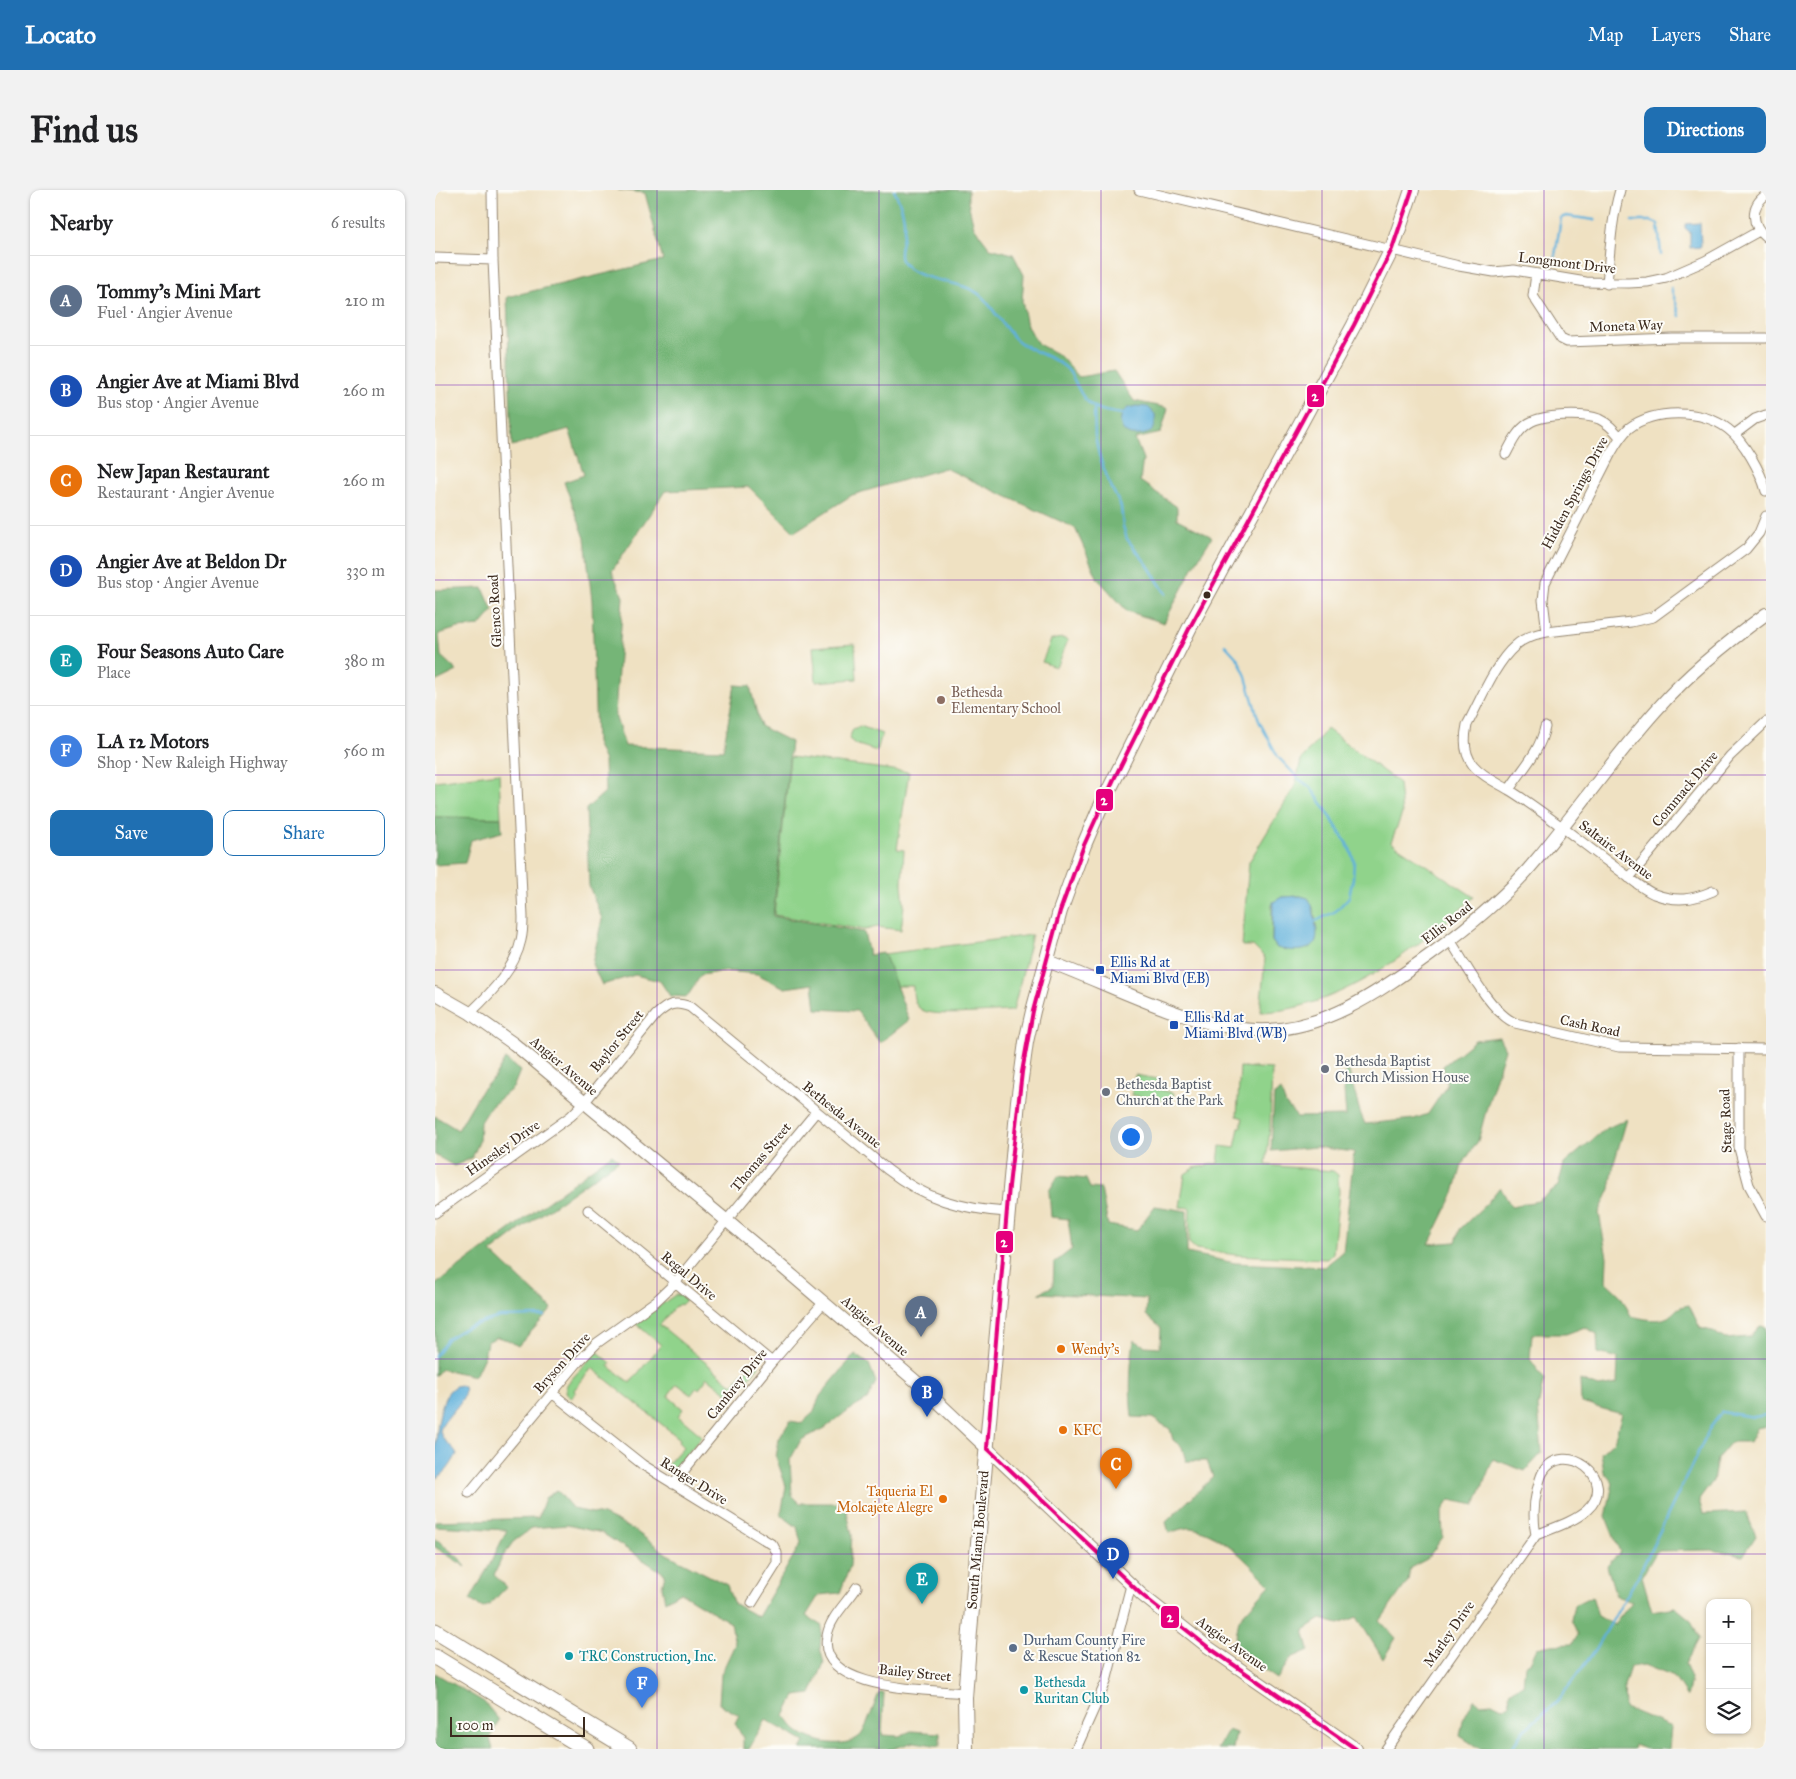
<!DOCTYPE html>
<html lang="en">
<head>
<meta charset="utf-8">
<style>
	:root { --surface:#fff; --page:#f2f2f2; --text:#202124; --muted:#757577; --line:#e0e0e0; --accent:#1f6fb2 }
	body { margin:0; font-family:"IM FELL Great Primer",serif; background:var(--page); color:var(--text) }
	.controls { position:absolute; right:15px; bottom:15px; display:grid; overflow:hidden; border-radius:10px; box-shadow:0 1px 4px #0004 }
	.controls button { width:45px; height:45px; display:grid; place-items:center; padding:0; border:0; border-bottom:1px solid var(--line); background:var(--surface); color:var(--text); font:25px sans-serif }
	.scale { position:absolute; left:15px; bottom:12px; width:135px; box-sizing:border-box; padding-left:5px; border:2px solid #3b2a1e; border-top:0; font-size:14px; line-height:18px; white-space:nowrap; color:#3b2a1e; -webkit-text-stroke:4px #fdfcf7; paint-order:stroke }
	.you { position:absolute; left:695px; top:946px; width:18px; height:18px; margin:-12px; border:4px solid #fff; border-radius:50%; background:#1a73e8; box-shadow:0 0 0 8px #1a73e833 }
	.badge { display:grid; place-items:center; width:32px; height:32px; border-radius:50%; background:var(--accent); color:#fff; font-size:16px; font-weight:700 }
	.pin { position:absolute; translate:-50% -41px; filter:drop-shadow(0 1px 2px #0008) }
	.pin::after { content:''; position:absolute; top:26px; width:18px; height:15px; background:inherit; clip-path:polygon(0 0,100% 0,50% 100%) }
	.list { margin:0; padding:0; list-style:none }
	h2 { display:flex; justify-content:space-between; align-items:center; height:65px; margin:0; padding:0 20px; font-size:21px }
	h2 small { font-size:16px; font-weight:400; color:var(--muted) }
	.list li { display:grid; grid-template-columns:32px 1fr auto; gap:15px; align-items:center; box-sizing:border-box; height:90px; padding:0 20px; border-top:1px solid var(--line) }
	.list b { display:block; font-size:19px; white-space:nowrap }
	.list p { margin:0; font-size:16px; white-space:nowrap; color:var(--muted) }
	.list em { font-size:16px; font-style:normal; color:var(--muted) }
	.actions { display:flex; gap:10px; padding:15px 20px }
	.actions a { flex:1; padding:11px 0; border:1px solid var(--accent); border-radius:10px; text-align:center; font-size:18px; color:var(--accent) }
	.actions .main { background:var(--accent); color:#fff }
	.icon { flex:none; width:28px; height:28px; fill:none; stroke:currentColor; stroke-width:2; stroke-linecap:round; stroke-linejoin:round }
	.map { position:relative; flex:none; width:1331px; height:1559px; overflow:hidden; border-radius:10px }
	header { display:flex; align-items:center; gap:30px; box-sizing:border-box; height:70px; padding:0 25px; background:var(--accent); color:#fff }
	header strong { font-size:24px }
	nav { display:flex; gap:28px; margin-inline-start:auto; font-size:18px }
	.intro { display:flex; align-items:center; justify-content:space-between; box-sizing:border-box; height:120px; padding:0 30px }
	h1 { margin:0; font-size:35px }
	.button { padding:12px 22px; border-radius:10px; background:var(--accent); color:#fff; font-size:18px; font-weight:700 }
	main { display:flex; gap:30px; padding:0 30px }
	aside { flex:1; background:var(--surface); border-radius:10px; box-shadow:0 1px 4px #0004 }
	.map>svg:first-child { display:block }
</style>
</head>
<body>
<header>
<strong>Locato</strong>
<nav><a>Map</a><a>Layers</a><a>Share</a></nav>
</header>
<div class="intro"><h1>Find us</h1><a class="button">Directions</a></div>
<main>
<aside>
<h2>Nearby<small>6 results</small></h2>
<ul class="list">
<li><span class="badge" style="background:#5c6f8a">A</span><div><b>Tommy's Mini Mart</b><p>Fuel · Angier Avenue</p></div><em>210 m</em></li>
<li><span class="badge" style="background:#1a4fb4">B</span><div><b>Angier Ave at Miami Blvd</b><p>Bus stop · Angier Avenue</p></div><em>260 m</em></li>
<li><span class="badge" style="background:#e8710a">C</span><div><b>New Japan Restaurant</b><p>Restaurant · Angier Avenue</p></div><em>260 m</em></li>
<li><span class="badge" style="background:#1a4fb4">D</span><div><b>Angier Ave at Beldon Dr</b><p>Bus stop · Angier Avenue</p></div><em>330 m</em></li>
<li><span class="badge" style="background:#0f9aa8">E</span><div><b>Four Seasons Auto Care</b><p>Place</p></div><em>380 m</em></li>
<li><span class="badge" style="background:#3f7fe0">F</span><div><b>LA 12 Motors</b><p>Shop · New Raleigh Highway</p></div><em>560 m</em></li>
</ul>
<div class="actions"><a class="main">Save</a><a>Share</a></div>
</aside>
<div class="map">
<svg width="1331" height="1559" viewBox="0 0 1331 1559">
	<rect width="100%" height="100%" fill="#fdfcf7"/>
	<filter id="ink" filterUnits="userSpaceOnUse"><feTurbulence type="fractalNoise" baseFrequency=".02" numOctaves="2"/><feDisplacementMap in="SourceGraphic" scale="10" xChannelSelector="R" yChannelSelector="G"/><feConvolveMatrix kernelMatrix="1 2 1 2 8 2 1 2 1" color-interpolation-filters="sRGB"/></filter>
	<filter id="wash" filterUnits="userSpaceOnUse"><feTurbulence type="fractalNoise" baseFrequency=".0096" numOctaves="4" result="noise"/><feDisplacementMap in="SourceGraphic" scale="20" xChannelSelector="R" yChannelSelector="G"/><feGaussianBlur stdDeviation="1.12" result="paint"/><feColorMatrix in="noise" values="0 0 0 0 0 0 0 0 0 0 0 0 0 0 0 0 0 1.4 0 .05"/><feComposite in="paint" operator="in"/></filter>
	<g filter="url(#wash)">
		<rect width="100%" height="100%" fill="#efe1c2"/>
		<path fill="#90d38b" stroke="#667e54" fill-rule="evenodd" d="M627 448 633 450 623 475 620 477 607 472 616 450Z
			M420 454 422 489 381 492 378 457Z
			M425 536 447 544 442 561 420 554 414 549 418 539Z
			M892 539 964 593 967 624 956 652 1039 707C985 757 902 821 825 822L830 768 818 756H807L814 672 860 596 866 570ZM865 706C880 708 880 728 882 741L863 760 842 758 837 751V715L847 707Z
			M355 567 474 582 462 659 469 660 467 694 469 715 466 740 442 737 430 740 339 725Z
			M64 583 66 628 0 627V591Z
			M597 745 578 821C560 821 500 828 487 820 478 815 478 804 478 796H461L449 764Z
			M805 877 837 879 835 939 831 975 898 981 903 985 904 1002 898 1063 892 1069 801 1065 761 1059 754 1053 755 1018 745 1017 750 984 759 978 783 973 785 956 800 958 804 937H806L808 928 802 926Z
			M700 885 723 889 722 899 739 903 737 912 697 905Z
			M240 1105H245L251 1110 246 1115 244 1114 242 1116H240L225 1135 298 1195 311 1179 313 1180 317 1175 315 1173 321 1166 323 1168 322 1169 324 1176 299 1207 296 1206 272 1187 270 1189 271 1190 264 1199 262 1197 256 1205 244 1195H241L234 1204V1207L248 1219 243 1226 267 1246 240 1279 234 1282 228 1279 248 1257 243 1252 245 1249 157 1178 139 1200 141 1202 136 1208C131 1204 129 1199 133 1193L162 1161 176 1173 174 1176 195 1193 226 1155 200 1133Z"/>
		<path fill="#74b577" stroke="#58704a" d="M183 0H533V12L539 37 555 58 578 64 589 85 587 111 592 136 603 154 624 165 644 187 679 181 699 211 733 218 726 243 700 249 708 269 705 291 742 317V329L777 347 760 374 729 433 692 421 663 389 640 338 510 278 417 305 359 342 314 297 230 301 177 381 188 407 180 525 190 556 288 560 300 495 315 496 325 536 356 552 338 726 429 742 434 765 449 763 474 830 445 853 422 821 381 819 378 794 350 798 322 784 291 781 266 785 252 807 235 806 225 791 200 785 167 795 157 774 167 729 154 696 151 619 170 602 169 571 161 553 157 411 150 348 129 292 149 285 134 239 77 256 72 107 228 70 210 3Z
			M48 398 58 421 45 436 23 438 4 444 6 466 22 481 0 492V400Z
			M0 627 66 628 67 642 36 650 30 673 0 675Z
			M1064 847 1070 859 1052 917 1043 951 1027 975 1019 1003 994 1054 1021 1052 1025 1039 1052 1013 1065 997 1076 1016 1103 1011 1123 996 1129 974 1170 939 1192 929 1179 973 1175 999 1164 1023 1172 1068 1171 1092 1186 1106 1196 1126C1207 1128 1221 1133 1233 1127 1243 1120 1239 1118 1254 1115L1265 1138 1277 1141 1290 1149 1315 1147 1325 1136 1331 1137V1236L1322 1238 1315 1252H1296L1282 1269 1278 1291 1264 1310 1268 1324 1311 1322 1321 1346 1308 1366 1277 1360 1222 1361 1207 1386 1217 1421 1240 1417 1256 1430 1264 1449 1250 1474 1256 1489 1252 1507 1239 1487 1209 1475 1195 1477 1189 1496 1190 1518 1236 1537 1234 1559H1210L1199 1555 1198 1559H1045L1025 1546 1028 1530 1039 1509 1045 1514 1057 1513 1067 1518 1075 1514 1074 1502 1088 1495 1090 1475 1096 1471 1102 1458 1116 1455 1137 1454 1143 1444 1136 1430 1139 1415 1157 1406 1163 1426 1179 1435 1197 1412 1181 1406 1172 1376 1185 1362 1171 1327 1178 1293 1169 1282 1166 1263 1179 1251 1187 1224 1146 1213 1145 1190 1164 1197 1182 1194 1183 1168 1163 1163 1162 1144 1150 1137 1131 1144H1097L1095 1169 1109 1189 1103 1217 1107 1263 1090 1281 1058 1269 1040 1315 1015 1310 1007 1322 1008 1347 992 1369 975 1378 973 1391 945 1431 961 1448 948 1469 922 1427 904 1434 886 1429 869 1440 874 1460 856 1468 842 1489 799 1459 804 1429 835 1395C813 1373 789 1344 757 1338 750 1337 740 1341 734 1343L731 1332 778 1287 772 1271H751L747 1257 738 1250 735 1239 717 1228 697 1227C694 1200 695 1176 699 1150L710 1156 725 1157 726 1138 711 1125 712 1109 604 1103 618 1096 619 1073 637 1059 633 1029 616 1027 614 1001 623 986 651 989 655 998 666 999 673 1035 702 1040 720 1016 752 1021V1063L800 1073 889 1077 908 1062 919 962 881 957 836 961 839 905 846 901 851 915 862 927 911 926 908 888 913 878 925 922 930 934 979 929 993 924 1012 895 1008 876 1040 850Z
			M70 869 85 881 78 898 54 918 45 932 44 952 37 968 19 976 0 965V926L23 940 47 899 59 888Z
			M177 964 184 970 90 1036 56 1062 117 1119 83 1156 73 1150 62 1147 52 1152 49 1167 40 1186 6 1179 0 1186V1095Z
			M420 1164 434 1174 441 1192 432 1210 411 1222 390 1238 366 1250 355 1270 357 1305 365 1313H410L417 1345 415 1376 405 1403 384 1405 371 1426 387 1436 385 1458 389 1473 376 1504 360 1506 350 1526C354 1531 358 1537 363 1541 379 1553 409 1559 425 1546 431 1540 440 1512 444 1503H449L447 1545 464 1546 476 1541 505 1543V1556L479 1552 457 1559H366L370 1552 331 1530 314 1559H308V1548L300 1533 304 1525 284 1514 286 1484 300 1454 296 1433 245 1402 230 1411 227 1397 230 1384 167 1343 132 1335 97 1338 78 1352 67 1368 59 1385 72 1397C62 1405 60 1413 48 1418L35 1410 55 1374 72 1340 0 1336V1331L103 1328 110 1308 122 1300 138 1319 168 1325 199 1340 232 1364 292 1395 298 1413 323 1427 366 1353 362 1337 346 1325 351 1296 341 1267 344 1249 355 1231 367 1233 378 1223 385 1206Z
			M0 1348 25 1369 31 1377 0 1357Z
			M0 1483 49 1512 64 1530 55 1549 58 1559H0Z
			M793 1540 801 1543 798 1559H782Z"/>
		<path fill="#60b1db" stroke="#4e6e7c" d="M1265 33 1266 57 1255 58V42L1250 38V34Z
			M701 216 713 217 720 224C721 238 720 243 705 245 701 245 697 246 693 244 683 239 683 223 693 218 696 217 698 217 701 216Z
			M865 706 873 708C878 715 879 722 880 731 881 737 883 744 881 750 877 764 852 761 842 758L837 751 838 712 847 707Z
			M25 1195 29 1197C34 1211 8 1227 5 1241 7 1252 18 1255 22 1264 17 1273 10 1286 0 1288 0 1263 0 1197 25 1195Z"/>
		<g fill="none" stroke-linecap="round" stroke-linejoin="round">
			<path stroke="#60b1db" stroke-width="2.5" d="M459 0C465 13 471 26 469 40 469 49 462 61 466 70 478 93 525 88 545 105 560 118 567 138 583 151 597 162 617 166 630 177 636 182 639 189 642 196 653 219 664 221 687 224
				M1197 31H1216L1223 34 1226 65
				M1120 66 1126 28 1131 26 1160 30
				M1236 98 1245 126
				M659 218 660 246 664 265 673 290 686 317 688 336 692 349 712 374 731 404
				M790 455 803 469 810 484 824 531 843 567 864 589 875 597 888 615 915 659 919 671 918 688 914 707 901 721 879 732
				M0 1166 12 1149 32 1137 65 1127 109 1126
				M1076 1559 1089 1540 1122 1512 1161 1459 1203 1386 1275 1238 1287 1222 1319 1227 1331 1225"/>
		</g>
	</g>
	<g filter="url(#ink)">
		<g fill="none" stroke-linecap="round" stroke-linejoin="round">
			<g stroke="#958670" stroke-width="11">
				<path id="street" d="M704 0 1024 76 1059 82 1079 80 1151 92 1194 93 1212 92 1231 88 1270 71 1324 41
					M1331 5C1315 16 1316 35 1331 47
					M0 68 58 70
					M1101 84 1098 106 1126 149 1132 152 1237 148H1331
					M1172 94C1175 61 1176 31 1185 0
					M1300 244 1320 229 1331 225
					M1071 264C1077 252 1083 240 1094 233 1108 224 1149 223 1164 229 1173 233 1179 240 1185 247
					M1112 442 1108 410 1110 393 1176 263C1181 254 1186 245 1194 238 1220 219 1267 219 1293 239 1309 251 1326 282 1331 301
					M1074 600C1087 579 1105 562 1110 537
					M1194 688 1295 566 1331 532
					M1278 701C1257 710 1241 712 1219 704 1207 699 1195 688 1184 680 1148 654 1114 625 1076 601 1063 593 1048 587 1038 575 1029 564 1029 549 1032 535 1045 511 1060 473 1080 456 1088 448 1100 444 1112 442L1196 432 1218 427 1311 359 1324 343 1331 326
					M1015 750C1030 773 1055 822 1080 833L1184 857 1331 859
					M35 823C56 803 80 779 86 750 88 742 88 734 88 727L58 70 57 0
					M1304 858V958L1314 995 1331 1026
					M153 1020 337 1172
					M0 1023 136 926 149 913 221 825C233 814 239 811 255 817L453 980C490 1009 526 1019 572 1022
					M117 1203 208 1275 338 1355 342 1363V1373L317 1413
					M238 1294 337 1172 389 1112
					M34 1303 143 1172 162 1153 221 1111 240 1093 381 922
					M422 1397C412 1413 395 1427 392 1446 381 1502 497 1499 531 1503
					M641 1559 671 1492 696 1395
					M951 1559 1101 1345C1118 1338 1139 1332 1152 1320 1186 1289 1129 1248 1108 1282 1105 1287 1104 1294 1102 1300 1098 1316 1098 1329 1101 1345"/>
			</g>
			<g stroke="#958670" stroke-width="14">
				<path id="secondary" d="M612 771C675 794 753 837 820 840 886 843 944 802 995 765 1034 737 1071 707 1102 669 1144 619 1181 564 1226 515 1257 480 1294 451 1331 424
					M0 803 35 823 79 854 339 1070 484 1194 707 1405 773 1457 921 1559"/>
			</g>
			<g stroke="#958670" stroke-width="16">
				<path id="primary" d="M531 1559 530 1508 535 1441 583 911 591 852 598 821 625 721 649 655 664 620 755 437 919 135 957 59 977 0"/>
			</g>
			<g stroke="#958670" stroke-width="17">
				<path id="highway" d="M0 1441 194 1559
					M0 1467 151 1559"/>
			</g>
			<use href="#street" stroke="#fff" stroke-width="9"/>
			<use href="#secondary" stroke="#fff" stroke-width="12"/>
			<use href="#primary" stroke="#fff" stroke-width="14"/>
			<use href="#highway" stroke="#fff" stroke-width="15"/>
			<g stroke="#fdfcf7" stroke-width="8">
				<path id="bus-1" d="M921 1559 773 1457 707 1405 552 1258 574 996 587 882 598 821 625 721 649 655 680 587 755 437 919 135 957 59 977 0"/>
			</g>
			<use href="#bus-1" stroke="#e5007d" stroke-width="4"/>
		</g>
	</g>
	<path fill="none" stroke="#7b2cbf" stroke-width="1" stroke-opacity="0.55" d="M222 0V1559M444 0V1559M666 0V1559M887 0V1559M1109 0V1559M0 195H1331M0 390H1331M0 585H1331M0 780H1331M0 974H1331M0 1169H1331M0 1364H1331"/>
	<circle fill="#3b2a1e" stroke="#fdfcf7" stroke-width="2" cx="772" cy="405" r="4.5"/>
	<circle fill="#8d6e63" stroke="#fdfcf7" stroke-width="2" cx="506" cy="510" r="5"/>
	<g fill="#1a4fb4" stroke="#fdfcf7" stroke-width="2">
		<rect x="660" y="775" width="10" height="10" rx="2.5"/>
		<rect x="734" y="830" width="10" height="10" rx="2.5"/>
	</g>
	<g fill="#6b7280" stroke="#fdfcf7" stroke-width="2">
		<circle cx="890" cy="879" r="5"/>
		<circle cx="671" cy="902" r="5"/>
	</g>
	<g fill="#e8710a" stroke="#fdfcf7" stroke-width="2">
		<circle cx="626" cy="1159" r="5"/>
		<circle cx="628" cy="1240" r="5"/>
		<circle cx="508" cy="1309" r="5"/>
	</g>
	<circle fill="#5c6f8a" stroke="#fdfcf7" stroke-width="2" cx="578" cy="1458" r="5"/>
	<g fill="#0f9aa8" stroke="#fdfcf7" stroke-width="2">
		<circle cx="134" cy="1466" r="5"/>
		<circle cx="589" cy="1500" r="5"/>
	</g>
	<g text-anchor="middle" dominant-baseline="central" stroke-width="4" stroke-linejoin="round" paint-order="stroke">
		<g font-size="14" fill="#3b2a1e" stroke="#fdfcf7">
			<text transform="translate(1132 73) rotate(7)">Longmont Drive</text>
			<text transform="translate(1191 136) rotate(-2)">Moneta Way</text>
			<text transform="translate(1140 303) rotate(-62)">Hidden Springs Drive</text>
			<text transform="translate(60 421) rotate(-93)">Glenco Road</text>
			<text transform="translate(1250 599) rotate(-50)">Commack Drive</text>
			<text transform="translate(1181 660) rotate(37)">Saltaire Avenue</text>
			<text transform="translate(1012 733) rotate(-38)">Ellis Road</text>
			<text transform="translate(1155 836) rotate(12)">Cash Road</text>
			<text transform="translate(182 851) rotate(-51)">Baylor Street</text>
			<text transform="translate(129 876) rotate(40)">Angier Avenue</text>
			<text transform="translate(407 925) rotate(39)">Bethesda Avenue</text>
			<text transform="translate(1291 931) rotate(-92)">Stage Road</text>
			<text transform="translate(68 958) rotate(-35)">Hinesley Drive</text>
			<text transform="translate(326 967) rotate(-50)">Thomas Street</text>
			<text transform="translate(254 1086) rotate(40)">Regal Drive</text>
			<text transform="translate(440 1136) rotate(41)">Angier Avenue</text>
			<text transform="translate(127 1173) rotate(-48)">Bryson Drive</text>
			<text transform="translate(302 1194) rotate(-51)">Cambrey Drive</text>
			<text transform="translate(259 1291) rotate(32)">Ranger Drive</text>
			<text transform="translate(543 1350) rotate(-85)">South Miami Boulevard</text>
			<text transform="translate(1014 1444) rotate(-55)">Marley Drive</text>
			<text transform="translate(797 1454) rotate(36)">Angier Avenue</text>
			<text transform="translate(480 1483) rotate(6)">Bailey Street</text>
		</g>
		<g font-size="14" fill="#785e54" stroke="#fdfcf7" text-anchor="start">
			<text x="516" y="502">Bethesda<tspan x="516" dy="16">Elementary School</tspan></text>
		</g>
		<g font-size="14" fill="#164399" stroke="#fdfcf7" text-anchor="start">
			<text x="675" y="772">Ellis Rd at<tspan x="675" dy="16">Miami Blvd (EB)</tspan></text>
			<text x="749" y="827">Ellis Rd at<tspan x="749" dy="16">Miami Blvd (WB)</tspan></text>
		</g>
		<g font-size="14" fill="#5b616d" stroke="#fdfcf7" text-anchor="start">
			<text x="900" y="871">Bethesda Baptist<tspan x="900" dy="16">Church Mission House</tspan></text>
			<text x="681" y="894">Bethesda Baptist<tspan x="681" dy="16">Church at the Park</tspan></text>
		</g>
		<g font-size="14" fill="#c56008" stroke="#fdfcf7" text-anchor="start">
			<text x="636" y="1159">Wendy's</text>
			<text x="638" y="1240">KFC</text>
			<text x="498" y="1301" text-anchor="end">Taqueria El<tspan x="498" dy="16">Molcajete Alegre</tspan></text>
		</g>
		<g font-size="14" fill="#4e5e75" stroke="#fdfcf7" text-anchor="start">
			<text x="588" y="1450">Durham County Fire<tspan x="588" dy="16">&amp; Rescue Station 82</tspan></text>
		</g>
		<g font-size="14" fill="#0d838f" stroke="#fdfcf7" text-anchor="start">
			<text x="144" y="1466">TRC Construction, Inc.</text>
			<text x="599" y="1492">Bethesda<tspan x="599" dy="16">Ruritan Club</tspan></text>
		</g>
	</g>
	<g stroke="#fdfcf7" stroke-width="2">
		<rect x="871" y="194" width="19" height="24" rx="5" fill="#e5007d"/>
		<rect x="660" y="598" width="19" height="24" rx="5" fill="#e5007d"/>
		<rect x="560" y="1040" width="19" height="24" rx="5" fill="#e5007d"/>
		<rect x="725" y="1415" width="20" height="24" rx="5" fill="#e5007d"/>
	</g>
	<g font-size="14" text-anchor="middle" font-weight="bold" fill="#fff">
		<text x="880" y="211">2</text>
		<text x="669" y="615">2</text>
		<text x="569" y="1057">2</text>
		<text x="735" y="1432">2</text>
	</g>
</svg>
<div class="controls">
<button>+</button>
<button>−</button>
<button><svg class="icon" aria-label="layers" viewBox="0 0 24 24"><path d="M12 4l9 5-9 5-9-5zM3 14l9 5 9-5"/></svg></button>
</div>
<div class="scale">100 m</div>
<div class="you"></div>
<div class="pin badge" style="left:486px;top:1147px;background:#5c6f8a">A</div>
<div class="pin badge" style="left:492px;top:1227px;background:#1a4fb4">B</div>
<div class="pin badge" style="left:681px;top:1299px;background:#e8710a">C</div>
<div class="pin badge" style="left:678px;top:1389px;background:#1a4fb4">D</div>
<div class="pin badge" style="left:487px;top:1414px;background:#0f9aa8">E</div>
<div class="pin badge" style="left:207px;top:1518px;background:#3f7fe0">F</div>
</div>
</main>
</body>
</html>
